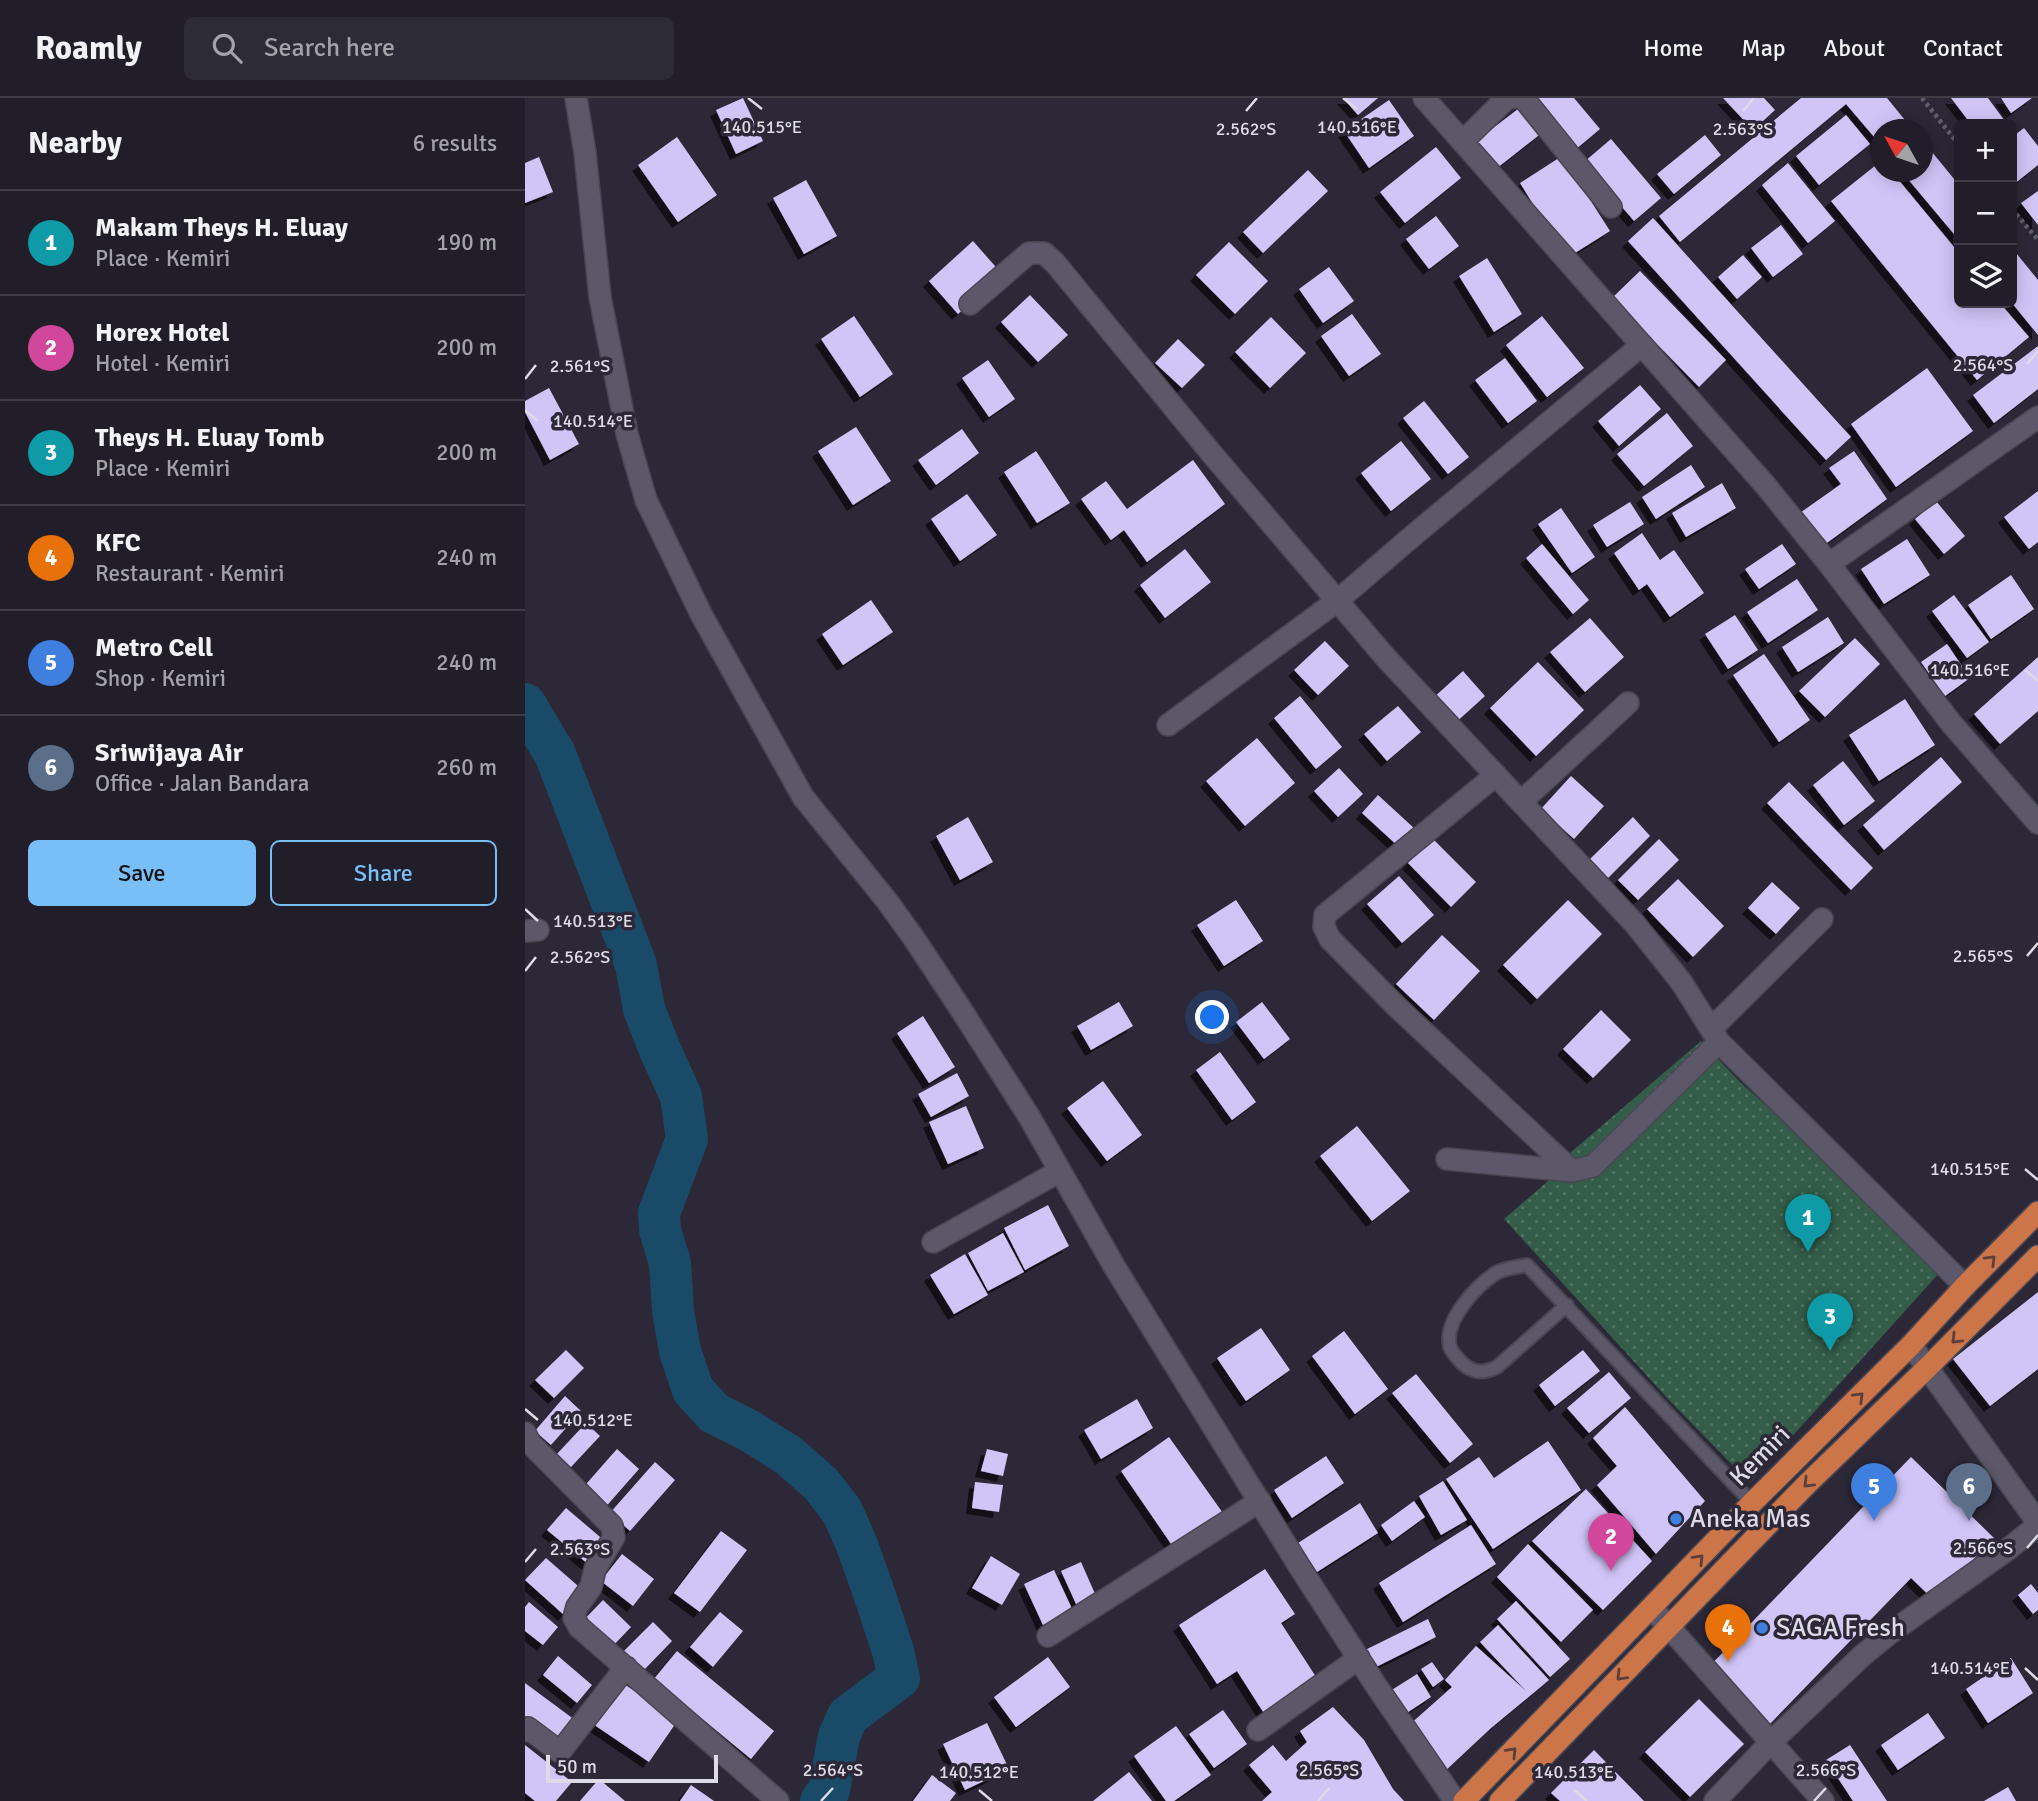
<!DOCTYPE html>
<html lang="en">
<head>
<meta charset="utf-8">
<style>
	:root { --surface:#211e29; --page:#2d2b35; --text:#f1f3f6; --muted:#a2a2a8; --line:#3e3c46; --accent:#78bff8 }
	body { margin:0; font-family:Signika,sans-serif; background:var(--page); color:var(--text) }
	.controls { position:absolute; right:21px; top:21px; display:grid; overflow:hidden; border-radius:10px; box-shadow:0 4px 18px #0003 }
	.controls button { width:63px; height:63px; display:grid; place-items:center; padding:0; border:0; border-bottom:2px solid var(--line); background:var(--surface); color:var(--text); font:35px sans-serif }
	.compass { position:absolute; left:1345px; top:21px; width:63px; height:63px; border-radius:50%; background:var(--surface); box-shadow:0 4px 18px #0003; rotate:310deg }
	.scale { position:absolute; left:21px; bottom:18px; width:172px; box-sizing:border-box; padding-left:7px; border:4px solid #dddbe5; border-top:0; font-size:19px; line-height:24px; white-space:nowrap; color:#dddbe5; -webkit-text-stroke:5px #2c2837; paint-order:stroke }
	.you { position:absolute; left:688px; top:920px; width:24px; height:24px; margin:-18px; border:5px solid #fff; border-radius:50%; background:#1a73e8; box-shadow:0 0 0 10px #1a73e833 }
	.badge { display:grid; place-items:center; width:46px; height:46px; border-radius:50%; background:var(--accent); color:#fff; font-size:23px; font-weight:700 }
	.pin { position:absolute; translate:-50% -58px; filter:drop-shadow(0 2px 4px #0008) }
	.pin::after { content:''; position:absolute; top:37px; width:24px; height:21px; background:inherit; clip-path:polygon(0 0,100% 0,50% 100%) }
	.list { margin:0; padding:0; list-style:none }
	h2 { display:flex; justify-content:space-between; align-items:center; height:91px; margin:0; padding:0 28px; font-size:30px }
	h2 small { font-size:23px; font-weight:400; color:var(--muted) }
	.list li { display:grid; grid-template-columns:46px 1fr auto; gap:21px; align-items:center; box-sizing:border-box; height:105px; padding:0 28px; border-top:2px solid var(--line) }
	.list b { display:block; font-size:26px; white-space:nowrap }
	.list p { margin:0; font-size:23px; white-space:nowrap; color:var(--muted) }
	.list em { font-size:23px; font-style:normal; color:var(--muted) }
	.actions { display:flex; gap:14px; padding:21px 28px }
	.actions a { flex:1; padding:16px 0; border:2px solid var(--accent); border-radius:10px; text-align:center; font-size:24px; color:var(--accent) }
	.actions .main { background:var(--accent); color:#111 }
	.icon { flex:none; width:38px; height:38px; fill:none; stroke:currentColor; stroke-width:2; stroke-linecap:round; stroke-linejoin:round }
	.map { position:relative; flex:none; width:1513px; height:1703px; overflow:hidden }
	header { display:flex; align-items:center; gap:42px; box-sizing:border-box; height:98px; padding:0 35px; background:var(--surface); border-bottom:2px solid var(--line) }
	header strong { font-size:33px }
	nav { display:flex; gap:38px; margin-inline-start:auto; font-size:24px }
	.search { width:490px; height:63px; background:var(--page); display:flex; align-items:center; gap:18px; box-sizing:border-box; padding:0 24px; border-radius:10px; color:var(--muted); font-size:26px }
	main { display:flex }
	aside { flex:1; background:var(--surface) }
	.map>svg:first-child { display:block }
</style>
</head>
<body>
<header>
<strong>Roamly</strong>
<div class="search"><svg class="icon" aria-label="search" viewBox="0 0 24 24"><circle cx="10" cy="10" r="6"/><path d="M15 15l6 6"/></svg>Search here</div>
<nav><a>Home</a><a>Map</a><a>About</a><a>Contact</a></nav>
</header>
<main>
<aside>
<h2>Nearby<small>6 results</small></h2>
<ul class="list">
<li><span class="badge" style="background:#0f9aa8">1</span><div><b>Makam Theys H. Eluay</b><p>Place · Kemiri</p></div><em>190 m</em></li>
<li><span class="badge" style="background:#d1479c">2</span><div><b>Horex Hotel</b><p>Hotel · Kemiri</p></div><em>200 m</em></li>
<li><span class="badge" style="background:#0f9aa8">3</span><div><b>Theys H. Eluay Tomb</b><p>Place · Kemiri</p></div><em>200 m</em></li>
<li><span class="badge" style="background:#e8710a">4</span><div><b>KFC</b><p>Restaurant · Kemiri</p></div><em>240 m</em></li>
<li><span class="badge" style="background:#3f7fe0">5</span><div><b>Metro Cell</b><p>Shop · Kemiri</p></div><em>240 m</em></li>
<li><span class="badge" style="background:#5c6f8a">6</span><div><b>Sriwijaya Air</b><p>Office · Jalan Bandara</p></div><em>260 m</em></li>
</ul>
<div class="actions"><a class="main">Save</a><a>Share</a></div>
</aside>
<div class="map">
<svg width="1513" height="1703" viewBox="0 0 1513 1703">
	<defs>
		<pattern id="park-dots" width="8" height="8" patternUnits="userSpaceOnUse" patternTransform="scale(1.75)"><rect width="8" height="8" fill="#335d49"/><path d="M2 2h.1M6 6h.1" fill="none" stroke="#507463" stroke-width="1.8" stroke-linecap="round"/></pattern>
		<filter id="shadow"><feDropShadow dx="-6" dy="6" stdDeviation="0" flood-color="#0009"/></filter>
	</defs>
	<rect width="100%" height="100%" fill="#2c2837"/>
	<path fill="url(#park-dots)" d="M1176 943 1215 984 1305 1065 1416 1173 1225 1385 1145 1303 979 1121 1038 1070 1045 1055Z"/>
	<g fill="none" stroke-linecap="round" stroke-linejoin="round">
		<path stroke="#194b69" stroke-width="42" d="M0 606 30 656 111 867 119 911 135 952 156 998 162 1041 134 1115 135 1132 145 1165 148 1213 155 1253 168 1292 189 1315 223 1332 263 1357 296 1386 317 1413 332 1447 352 1504 368 1553 374 1580 323 1618 314 1638 304 1692 296 1703"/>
	</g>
	<path fill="#d1c5f8" filter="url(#shadow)" d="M218 0 238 43 211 56 191 12Z
		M818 0H853L833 17Z
		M1007 0H1049L1075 31 1051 51Z
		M1198 0H1239L1250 12 1228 32Z
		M1276 0H1362L1388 32H1356V47L1321 6 1155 144 1134 118Z
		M1426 0H1463L1482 26H1446Z
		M1476 0H1507L1486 15Z
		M864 2 889 38 844 70 819 33Z
		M997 8 1018 34 972 70 951 43Z
		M1321 17 1345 46 1294 87 1271 58Z
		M1499 30 1513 48V67L1489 86 1487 83V39Z
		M1180 37 1196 57 1149 96 1132 76Z
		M152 39 192 97 153 124 113 67Z
		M1086 41 1136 100 1109 123 1059 64Z
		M1398 43 1434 87V142L1377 74H1398Z
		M911 49 936 80 880 125 855 94Z
		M1037 58 1085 133 1042 160 995 85Z
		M14 59 28 94 0 105V65Z
		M1356 63V74H1367L1434 155V205H1475L1504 239 1452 282 1306 103Z
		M1263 65 1310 123 1283 145 1237 87Z
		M783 72 803 93 738 155 718 134Z
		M281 82 312 138 279 156 248 100Z
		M1513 93V127L1496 105Z
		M911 118 934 148 904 171 881 141Z
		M1128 120 1326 339 1301 362 1103 143Z
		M1256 127 1278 156 1248 179 1226 150Z
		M448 143 477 176 433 216 404 183Z
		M704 144 743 183 710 216 671 177Z
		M1487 150 1513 182V237L1487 205Z
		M1218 157 1237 179 1212 201 1193 179Z
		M962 160 997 216 969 234 934 178Z
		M804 169 829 203 798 225 774 191Z
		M1115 173 1201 262 1174 289 1087 200Z
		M505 197 543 237 513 264 476 224Z
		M827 216 856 256 824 278 796 238Z
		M329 218 368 276 335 299 296 241Z
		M1017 218 1059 270 1022 299 981 247Z
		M746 219 781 255 745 290 710 254Z
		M653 241 680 267 657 290 630 265Z
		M1513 248V291L1469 325 1448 297Z
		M980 260 1012 303 983 325 950 282Z
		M463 262 490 301 464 319 437 280Z
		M1402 270 1448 333 1371 389 1326 326Z
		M1115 287 1136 311 1094 348 1073 323Z
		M24 290 54 346 25 362 0 314V303Z
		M899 303 944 359 923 376 878 320Z
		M1142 315 1168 348 1119 388 1092 356Z
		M331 329 366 383 328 407 293 353Z
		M437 331 454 355 411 387 393 362Z
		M876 343 906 381 866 413 836 375Z
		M511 353 545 405 512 425 479 374Z
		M1329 353 1362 401 1295 450 1272 417 1316 386 1304 370Z
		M668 362 700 406 622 464 599 432 586 442 556 401 581 383 602 411Z
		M1166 367 1180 389 1131 421 1117 399Z
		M1197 385 1211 410 1161 439 1147 415Z
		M1513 393V444L1504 451 1479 419Z
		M442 396 472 437 435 463 406 421Z
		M1411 403 1440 438 1419 456 1390 421Z
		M1105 404 1119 426 1082 449 1068 427Z
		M1036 410 1070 459 1047 475 1013 426Z
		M1117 435 1135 462 1149 452 1179 495 1145 519 1122 486 1114 492 1089 455Z
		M1382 441 1405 477 1359 506 1336 471Z
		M1017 446 1064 502 1048 516 1001 460Z
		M1257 446 1271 466 1234 491 1220 471Z
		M660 451 686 484 640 520 615 487Z
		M1486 477 1509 511 1466 541 1443 507Z
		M1272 481 1293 512 1243 545 1222 514Z
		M1429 497 1464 544 1442 560 1407 513Z
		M346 502 368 534 318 567 297 536Z
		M1210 517 1233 552 1203 571 1180 536Z
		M1303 519 1319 545 1273 574 1257 549Z
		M1065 520 1099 559 1060 594 1025 554Z
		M1330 540 1355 566 1300 619 1274 593Z
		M800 543 824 568 793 597 769 572Z
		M1422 546 1445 580 1420 598 1396 564Z
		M1239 556 1285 622 1254 644 1208 577Z
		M1513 559V613L1475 646 1449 616Z
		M1013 564 1059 612 1011 658 965 610Z
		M938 573 960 598 929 626 907 601Z
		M775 598 817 649 791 671 749 620Z
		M1380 601 1410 647 1354 683 1324 637Z
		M873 608 896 634 862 663 839 636Z
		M732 640 770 685 720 728 681 683Z
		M1416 659 1437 684 1359 752 1338 727Z
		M1318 663 1350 703 1319 727 1288 687Z
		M814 670 838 696 813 719 789 693Z
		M1046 678 1079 708 1049 741 1016 711Z
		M1264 684 1348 770 1326 792 1242 705Z
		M853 697 890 731 874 749 837 715Z
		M443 719 468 764 435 782 411 738Z
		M1108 719 1125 738 1083 780 1065 761Z
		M907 740 951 784 926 809 883 765Z
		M1134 741 1154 762 1113 802 1093 782Z
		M874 778 909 817 877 845 842 806Z
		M1153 781 1199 828 1168 859 1122 811Z
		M1247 784 1275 810 1251 836 1223 810Z
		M711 802 738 843 699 868 672 827Z
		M1043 802 1077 836 1012 901 978 867Z
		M917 837 955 873 909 922 871 886Z
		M594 904 608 928 566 952 552 928Z
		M737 904 765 941 739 961 711 924Z
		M1076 912 1106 942 1068 980 1038 951Z
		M398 918 430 969 404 985 372 935Z
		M695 954 731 1004 707 1022 671 972Z
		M432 975 444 998 406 1019 393 996Z
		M578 983 617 1037 582 1063 542 1010Z
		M441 1008 459 1050 423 1066 404 1024Z
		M832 1028 885 1093 847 1123 795 1058Z
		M523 1107 544 1148 500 1172 479 1130Z
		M478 1135 499 1174 463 1193 443 1155Z
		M440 1156 463 1197 429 1216 405 1177Z
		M1513 1194V1271L1465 1308 1428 1261Z
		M736 1230 765 1272 721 1303 692 1260Z
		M819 1233 863 1291 830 1316 787 1258Z
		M41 1252 59 1270 29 1300 10 1282Z
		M1058 1252 1075 1273 1030 1308 1014 1287Z
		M1084 1274 1106 1300 1064 1335 1042 1310Z
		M891 1276 948 1346 925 1365 867 1295Z
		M40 1298 56 1313 26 1347 10 1333Z
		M612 1301 628 1330 576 1361 559 1332Z
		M1100 1309 1180 1403 1131 1456 1072 1387 1092 1368 1068 1340Z
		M61 1325 75 1338 46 1369 32 1356Z
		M644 1339 700 1418 651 1453 596 1373Z
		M1023 1343 1056 1392 968 1451 921 1381 954 1359 969 1380Z
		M92 1351 114 1371 78 1412 56 1392Z
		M462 1351 483 1356 478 1378 456 1373Z
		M801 1358 819 1385 767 1420 749 1392Z
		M1386 1359 1469 1440 1409 1502 1386 1480 1242 1629 1182 1571Z
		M130 1364 150 1382 105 1433 85 1415Z
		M918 1383 942 1422 916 1437 894 1398Z
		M450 1384 478 1387 474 1414 447 1410Z
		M1061 1391 1127 1463 1078 1512 1007 1443Z
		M889 1403 900 1419 867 1443 856 1427Z
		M835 1405 853 1435 792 1474 773 1445Z
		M41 1410 81 1444 63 1466 22 1432Z
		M946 1427 971 1466 878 1524 854 1485Z
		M196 1433 222 1452 175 1514 149 1495Z
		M1003 1446 1068 1512 1036 1544 972 1479Z
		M97 1456 129 1481 108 1508 76 1483Z
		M466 1458 495 1476 477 1507 447 1490Z
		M21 1460 60 1494 39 1517 0 1482Z
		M556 1464 571 1498 552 1508 536 1473Z
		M740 1471 770 1516 756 1525 795 1585 742 1620 712 1573 692 1586 654 1527Z
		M529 1472 548 1513 518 1527 499 1486Z
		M1506 1486 1513 1495V1512L1508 1516 1493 1497Z
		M78 1502 106 1529 85 1551 57 1524Z
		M991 1503 1045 1561 1025 1579 972 1521Z
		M4 1504 33 1529 18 1547 0 1533V1509Z
		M195 1514 218 1533 188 1569 165 1549Z
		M903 1521 911 1539 849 1570 840 1552Z
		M128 1524 147 1543 117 1574 97 1555Z
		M973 1527 1024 1582 966 1630 920 1673 883 1628 927 1589 920 1582 951 1548 1001 1593 955 1544Z
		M152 1553 249 1633 226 1661 129 1581Z
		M33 1558 67 1587 52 1605 18 1577Z
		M523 1559 545 1589 491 1629 469 1599Z
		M1486 1560 1508 1595 1463 1625 1441 1591Z
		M907 1564 919 1581 908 1589 896 1571Z
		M892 1576 906 1599 877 1618 862 1595Z
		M96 1584 153 1622 124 1664 68 1626Z
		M0 1585 50 1622 29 1650 0 1628Z
		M1174 1601 1219 1646 1165 1699 1120 1654Z
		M808 1609 839 1642 868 1691 879 1703H737L747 1694 724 1667 748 1647 761 1663 782 1644 775 1633Z
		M698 1612 722 1646 689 1670 664 1636Z
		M1403 1615 1420 1640 1373 1672 1356 1647Z
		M462 1625 484 1671 440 1692 418 1646Z
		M651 1628 686 1677 649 1703H641L609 1658Z
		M0 1647 47 1684 31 1703H10L0 1695Z
		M1325 1647 1348 1682 1362 1703H1328L1301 1662Z
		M1069 1652 1119 1703H1035L1026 1695Z
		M604 1674 627 1703H568Z
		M407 1677 431 1695 425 1703H388Z
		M74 1681 100 1703H55Z
		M166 1687 189 1703H155Z
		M1483 1689 1491 1703H1459Z"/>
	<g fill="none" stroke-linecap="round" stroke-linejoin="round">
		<g stroke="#484652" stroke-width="16">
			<path id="lane" d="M1042 1207 972 1269C959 1275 950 1276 938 1266 934 1262 927 1255 925 1249 918 1223 951 1188 971 1175 979 1170 993 1169 1002 1167L1227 1405"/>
		</g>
		<g stroke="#484652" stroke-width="24">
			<path id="street" d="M51 0 60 55 75 199 102 336 121 402 176 516 278 699 362 803 388 839 437 913 505 1020 589 1168 774 1468 852 1589 930 1703
				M899 0 1241 388 1304 466 1426 625 1513 725
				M995 0 1000 2 1086 109
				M938 43 981 1 985 0
				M445 206 504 155H519L530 165 687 356 862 561 1110 826 1157 885 1194 944 1440 1188
				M1304 466 1513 319
				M643 627 812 503 890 436 1117 247
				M971 677 800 817 799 829 805 841 871 908 1047 1073
				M996 704 1103 605
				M0 833 13 832
				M1186 931 1297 821
				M922 1061 1047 1073 1068 1068 1194 944
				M408 1144 535 1073
				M1386 1247 1513 1425
				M0 1335 5 1345 87 1428 89 1439 70 1471 66 1489 52 1509 49 1520 54 1529 253 1703
				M1127 1510 1298 1703
				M523 1538 735 1403
				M733 1632 834 1560
				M0 1633 3 1630 35 1654 101 1569
				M1190 1703 1246 1644 1338 1557 1365 1535 1482 1452 1513 1427"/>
		</g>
		<g stroke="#484652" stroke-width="24">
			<path id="highway" d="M939 1703 1227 1405 1386 1247 1440 1188 1513 1114
				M975 1703 1282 1386 1403 1269 1513 1158"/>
		</g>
		<path stroke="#625f6c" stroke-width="4.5" stroke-dasharray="3.5 3.5" stroke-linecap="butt" d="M1397 0 1434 47
			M1487 111 1513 142"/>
		<use href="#lane" stroke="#5c5869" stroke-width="12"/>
		<use href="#street" stroke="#5c5869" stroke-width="21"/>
		<use href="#highway" stroke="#cc7548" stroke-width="21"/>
	</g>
	<defs><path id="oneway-chevron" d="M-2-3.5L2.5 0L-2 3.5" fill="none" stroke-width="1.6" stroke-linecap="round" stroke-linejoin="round" transform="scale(1.75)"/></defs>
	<g stroke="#5c3f3c">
		<use href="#oneway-chevron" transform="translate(1466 1162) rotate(-45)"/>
		<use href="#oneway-chevron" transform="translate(1431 1241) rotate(135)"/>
		<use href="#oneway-chevron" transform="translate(1334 1299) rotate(-45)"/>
		<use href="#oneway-chevron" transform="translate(1283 1385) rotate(135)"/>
		<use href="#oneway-chevron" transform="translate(1174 1461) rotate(-46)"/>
		<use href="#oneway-chevron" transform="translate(1096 1578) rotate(134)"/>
		<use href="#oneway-chevron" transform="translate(987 1654) rotate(-46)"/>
	</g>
	<path fill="none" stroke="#dddbe5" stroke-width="2.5" d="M223 0 237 11M818 0 832 11M721 13 732 0M1218 13 1229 0M1502 266 1513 253M0 281 11 267M0 312 13 323M1500 572 1513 583M0 811 13 823M1502 858 1513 845M0 873 11 859M1500 1071 1513 1082M0 1311 13 1322M1502 1450 1513 1437M0 1464 11 1451M1500 1570 1513 1582M454 1692 467 1703M1049 1692 1062 1703M296 1703 308 1690M793 1703 804 1690M1289 1703 1301 1690"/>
	<g fill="#3f7fe0" stroke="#2c2837" stroke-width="2.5">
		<circle cx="1151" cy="1421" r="7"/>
		<circle cx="1237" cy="1530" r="7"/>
	</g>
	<g text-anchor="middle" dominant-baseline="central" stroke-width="7" stroke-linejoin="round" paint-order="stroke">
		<g font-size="26" fill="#dddbe5" stroke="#2c2837">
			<text transform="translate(1235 1358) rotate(-45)">Kemiri</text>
		</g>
		<g font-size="26" fill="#dddbe5" stroke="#2c2837" text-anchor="start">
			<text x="1165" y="1421">Aneka Mas</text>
			<text x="1251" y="1530">SAGA Fresh</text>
		</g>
	</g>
	<g font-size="18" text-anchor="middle" fill="#dddbe5" stroke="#2c2837" stroke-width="7" stroke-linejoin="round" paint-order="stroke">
		<text x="237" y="35">140.515°E</text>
		<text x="832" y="35">140.516°E</text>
		<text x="721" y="37">2.562°S</text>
		<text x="1218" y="37">2.563°S</text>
		<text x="1458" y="273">2.564°S</text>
		<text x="55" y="274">2.561°S</text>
		<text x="68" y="329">140.514°E</text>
		<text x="1445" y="578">140.516°E</text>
		<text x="68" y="829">140.513°E</text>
		<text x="1458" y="864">2.565°S</text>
		<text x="55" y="865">2.562°S</text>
		<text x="1445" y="1077">140.515°E</text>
		<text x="68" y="1328">140.512°E</text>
		<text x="1458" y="1456">2.566°S</text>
		<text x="55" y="1457">2.563°S</text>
		<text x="1445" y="1576">140.514°E</text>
		<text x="308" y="1678">2.564°S</text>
		<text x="804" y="1678">2.565°S</text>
		<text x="1301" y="1678">2.566°S</text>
		<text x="454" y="1680">140.512°E</text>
		<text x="1049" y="1680">140.513°E</text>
	</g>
</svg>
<div class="controls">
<button>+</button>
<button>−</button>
<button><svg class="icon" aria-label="layers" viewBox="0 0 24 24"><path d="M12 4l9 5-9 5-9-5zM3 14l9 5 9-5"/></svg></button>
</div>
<svg class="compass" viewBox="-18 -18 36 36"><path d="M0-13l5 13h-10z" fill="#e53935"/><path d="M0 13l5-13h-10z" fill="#a2a2a8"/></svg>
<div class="scale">50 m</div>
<div class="you"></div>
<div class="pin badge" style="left:1283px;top:1154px;background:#0f9aa8">1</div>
<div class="pin badge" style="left:1086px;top:1473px;background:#d1479c">2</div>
<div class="pin badge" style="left:1305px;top:1253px;background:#0f9aa8">3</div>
<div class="pin badge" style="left:1203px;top:1564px;background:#e8710a">4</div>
<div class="pin badge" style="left:1349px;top:1423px;background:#3f7fe0">5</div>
<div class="pin badge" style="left:1444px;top:1423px;background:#5c6f8a">6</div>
</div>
</main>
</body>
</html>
